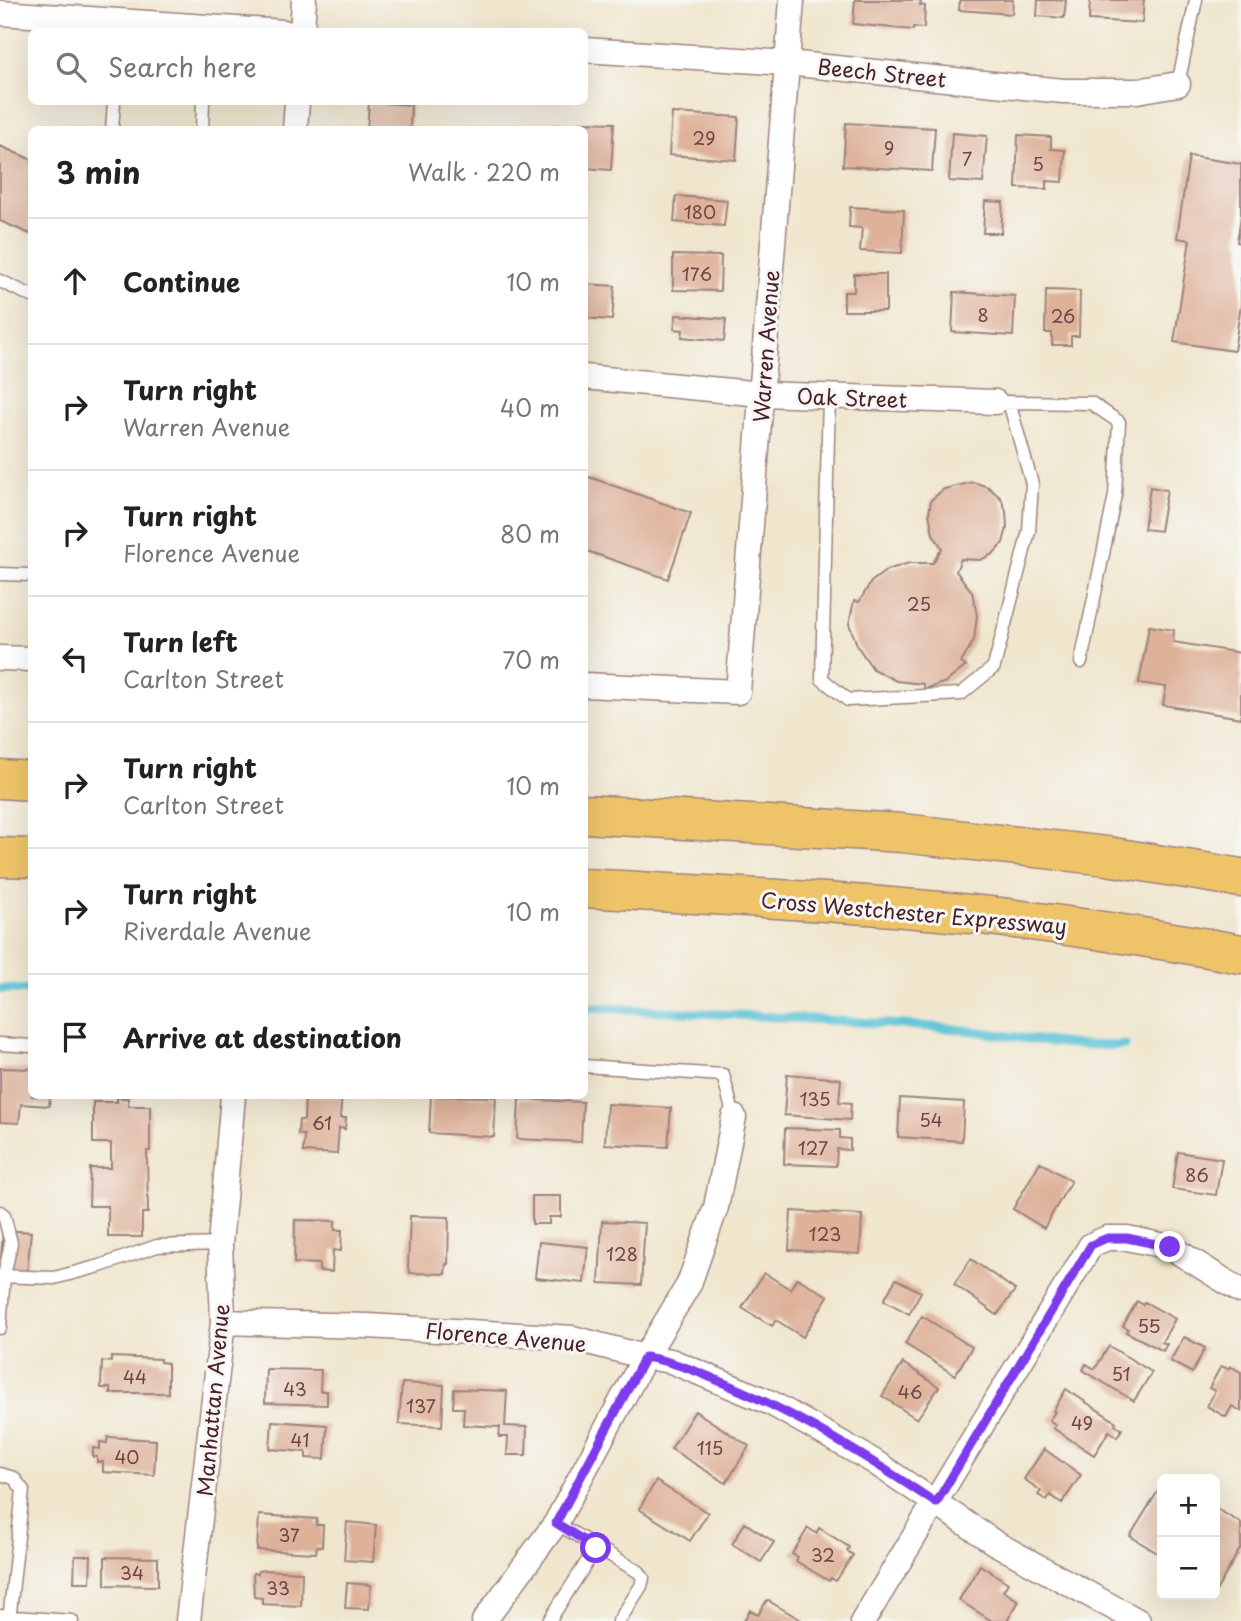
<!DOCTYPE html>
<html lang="en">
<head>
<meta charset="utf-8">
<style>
	:root { --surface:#fff; --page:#f6f6f6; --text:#222; --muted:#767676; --line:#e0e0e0 }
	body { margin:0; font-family:"Playpen Sans",sans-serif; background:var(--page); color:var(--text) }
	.controls { position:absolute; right:21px; bottom:21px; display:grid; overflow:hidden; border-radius:10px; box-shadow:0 7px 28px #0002 }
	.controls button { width:63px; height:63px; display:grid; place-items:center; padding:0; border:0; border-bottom:2px solid var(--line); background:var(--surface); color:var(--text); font:35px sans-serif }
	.stop { position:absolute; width:21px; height:21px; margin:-16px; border:5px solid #7c3aed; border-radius:50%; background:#fff }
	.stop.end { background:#7c3aed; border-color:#fff; box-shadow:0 2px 7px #0008 }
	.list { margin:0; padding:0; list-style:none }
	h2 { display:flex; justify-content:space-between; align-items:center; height:91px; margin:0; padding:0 28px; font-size:30px }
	h2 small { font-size:23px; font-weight:400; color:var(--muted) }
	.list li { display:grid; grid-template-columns:46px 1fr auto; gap:21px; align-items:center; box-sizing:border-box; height:126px; padding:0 28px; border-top:2px solid var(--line) }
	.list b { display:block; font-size:26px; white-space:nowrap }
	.list p { margin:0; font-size:23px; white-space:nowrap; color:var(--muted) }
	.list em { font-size:23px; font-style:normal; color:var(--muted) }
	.icon { flex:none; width:38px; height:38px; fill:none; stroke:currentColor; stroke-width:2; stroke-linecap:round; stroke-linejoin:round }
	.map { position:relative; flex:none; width:1241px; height:1621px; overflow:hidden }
	.search { position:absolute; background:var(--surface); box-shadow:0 7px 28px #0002; left:28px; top:28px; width:560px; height:77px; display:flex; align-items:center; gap:18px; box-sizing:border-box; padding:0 24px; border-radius:10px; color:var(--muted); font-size:26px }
	.panel { position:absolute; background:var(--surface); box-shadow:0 7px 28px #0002; left:28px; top:126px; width:560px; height:973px; border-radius:10px }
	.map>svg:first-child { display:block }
</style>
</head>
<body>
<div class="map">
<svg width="1241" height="1621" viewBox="0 0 1241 1621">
	<rect width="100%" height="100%" fill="#f6f6f2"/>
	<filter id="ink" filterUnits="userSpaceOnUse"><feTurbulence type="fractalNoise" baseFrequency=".0143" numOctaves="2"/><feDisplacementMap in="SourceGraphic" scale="14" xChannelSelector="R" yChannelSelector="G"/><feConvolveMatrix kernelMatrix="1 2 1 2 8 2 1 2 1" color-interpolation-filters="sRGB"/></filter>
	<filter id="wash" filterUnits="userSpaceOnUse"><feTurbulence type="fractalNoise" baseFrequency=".00686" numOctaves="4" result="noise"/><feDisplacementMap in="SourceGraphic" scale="28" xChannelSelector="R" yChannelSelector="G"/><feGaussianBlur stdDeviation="1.57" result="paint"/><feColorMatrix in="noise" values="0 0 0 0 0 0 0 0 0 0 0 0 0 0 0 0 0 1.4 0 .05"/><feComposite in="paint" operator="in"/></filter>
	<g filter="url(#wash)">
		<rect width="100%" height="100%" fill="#f0e6ce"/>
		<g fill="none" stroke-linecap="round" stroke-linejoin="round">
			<path stroke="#5ac3d7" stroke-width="9" d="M0 989 32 990
				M584 1007C705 1013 825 1019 946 1028 1005 1033 1066 1049 1125 1045"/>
		</g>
		<g id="blocks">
			<path fill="#deb199" d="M855 0H921L920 5 925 6 924 28 913 27V30L853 24Z
				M960 0H1013L1012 14 959 10Z
				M1038 0H1066L1064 18 1037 16Z
				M1090 0H1144L1142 23 1089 20Z
				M369 102 411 105 410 130H367Z
				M672 113 739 117 736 160 669 155Z
				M580 122 614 123 611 170 584 168V130H555V125L580 126Z
				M846 123 935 128 932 171 843 166Z
				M952 133 987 136 983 183 949 181Z
				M1018 135 1051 137V149L1065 150 1063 182 1047 181V189L1016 188Z
				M0 146 32 160V230L30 234 0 221Z
				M1189 156 1241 164V216L1237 242 1241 243V304L1234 351 1174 342 1190 240 1177 238Z
				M676 196 727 200 724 226 674 222Z
				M985 201 1003 202 1001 233H983Z
				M850 207 904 210 902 253 860 251 862 228 849 227Z
				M673 255 721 256 720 291 673 290Z
				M854 274H886V311H844V292H854Z
				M584 284 615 286 612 320 584 318Z
				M1046 290 1080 291 1079 336H1071V345H1052V333H1045Z
				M954 292 1015 296 1013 336 952 332Z
				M676 315 726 319 724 341 682 337 683 330 674 329Z
				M589 477 691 513 668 579 584 550V491Z
				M973 482 988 487 1001 498 1006 511 1007 528 1003 543 993 554 980 560 961 559 956 571 972 592 977 615 974 640 961 663 966 666 946 682 925 689 923 684 896 681 873 669 858 647 849 624 854 601 859 602 871 582 887 570 909 563H933L942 548 933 534 929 514 931 500 944 489Z
				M1150 487 1167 490 1160 531 1144 529Z
				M1149 626 1174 630 1173 642 1241 653V718L1163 705 1166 687 1139 683Z
				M0 1068 32 1069V1096H50L49 1106 21 1104 19 1123 0 1122Z
				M787 1074 841 1079 839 1102 851 1103 850 1120 784 1115Z
				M305 1096H342L340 1118H346L345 1129 339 1128 337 1154 303 1152 304 1135 298 1134 299 1120H304Z
				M431 1096 496 1097 494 1137 429 1133Z
				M117 1098H128V1106H150V1151H147L148 1213H142V1237H108V1206H89L90 1168H111V1143H93V1102H117Z
				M900 1098 964 1102 962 1141 898 1137Z
				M519 1099 583 1102 581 1142 517 1139Z
				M607 1104 671 1108 668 1147 605 1144Z
				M785 1128 840 1130V1138L850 1139V1150L837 1149 836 1166 784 1164Z
				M1178 1152 1222 1159 1216 1195 1172 1189Z
				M1040 1162 1071 1181 1044 1228 1013 1209Z
				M532 1196H561V1217H549V1224H532Z
				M791 1211 862 1215 860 1254 789 1250Z
				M410 1216 449 1217 448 1264H446L445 1274 410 1273 408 1268Z
				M295 1220 335 1221V1230H342L341 1251 333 1250 332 1272 319 1271V1264L294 1263Z
				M602 1221 645 1223 641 1285 599 1283Z
				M3 1230 31 1232 27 1273 0 1271Z
				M539 1242 588 1247 584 1283 535 1278Z
				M971 1259 1015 1290 997 1315 954 1284Z
				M764 1273 790 1289 797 1278 828 1296 803 1337 776 1320 772 1326 742 1308Z
				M896 1279 921 1292 909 1314 884 1300Z
				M1137 1301 1143 1305 1145 1302 1175 1319 1162 1342 1167 1344 1163 1351 1126 1332 1128 1329 1123 1326Z
				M922 1316 972 1347 955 1375 905 1344Z
				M1184 1337 1205 1348 1192 1373 1170 1361Z
				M1109 1346 1152 1372 1134 1401 1083 1370 1086 1364 1095 1369Z
				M111 1357 160 1359V1362L168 1363V1393H110V1388H101L102 1361 111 1362Z
				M903 1363 939 1387 917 1419 882 1396Z
				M1221 1366 1228 1369 1230 1366 1241 1372V1411L1232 1406 1226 1417 1207 1406 1215 1391 1209 1388Z
				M266 1369 321 1370 320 1391H327V1405L265 1403Z
				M402 1383 444 1385 442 1426 399 1424Z
				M454 1389 507 1391 505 1426 527 1427 526 1455H507L508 1437H499L500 1427 463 1425 464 1408H453Z
				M1066 1389 1116 1422 1115 1425 1122 1429 1117 1437 1109 1431 1094 1455 1053 1428 1056 1425 1049 1420 1055 1412 1053 1411Z
				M695 1411 749 1446 726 1483 671 1449Z
				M272 1421 327 1425 325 1459 306 1458V1452L270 1449Z
				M108 1437 156 1440 154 1475 103 1472V1462H97V1457H93V1448L100 1449V1442L107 1443Z
				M1044 1449 1081 1475 1062 1503 1050 1495 1047 1500 1038 1495 1041 1491 1024 1479Z
				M656 1481 708 1513 690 1541 639 1509Z
				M1158 1491 1162 1494V1556L1130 1536Z
				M1215 1508 1241 1523V1547L1215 1593Z
				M259 1515 317 1519 316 1525H323L322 1547 317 1546 316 1553 257 1550Z
				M347 1522 376 1525 373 1562 344 1560Z
				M745 1523 774 1542 761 1562 732 1544Z
				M808 1528 816 1533 819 1528 849 1547 847 1551 853 1555 836 1581 831 1578 829 1581 796 1561 798 1557 792 1554Z
				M75 1556H91L90 1582H74Z
				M105 1557 158 1558V1586L105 1585Z
				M980 1565 1008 1583 1003 1591 1019 1601 1007 1621H992L959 1600Z
				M264 1570 302 1572 301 1606 262 1604V1598L254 1597 253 1573 258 1574V1571Z
				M347 1583 371 1585 369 1609 345 1608Z
				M767 1600 803 1621H744L750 1610 758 1615Z"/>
		</g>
	</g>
	<g filter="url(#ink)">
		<use href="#blocks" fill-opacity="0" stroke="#9d827c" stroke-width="2"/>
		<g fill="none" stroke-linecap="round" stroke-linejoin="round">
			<g stroke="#9d827c" stroke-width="15">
				<path id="service" d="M1178 84 1196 0
					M112 130 114 102
					M202 130 203 102
					M0 281 32 296
					M829 396 822 679 848 700 961 694 994 667 1029 531 1032 484 1009 402
					M1002 402 1091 403 1119 422 1115 495 1081 662
					M0 574 32 575
					M0 1044 32 1046
					M584 1066 723 1075 734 1117
					M0 1212 4 1215 11 1243 4 1276 0 1328
					M0 1276 54 1278 100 1266 157 1246 220 1244
					M0 1474 14 1478 23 1490 9 1621
					M556 1523 639 1572 643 1578 641 1586 619 1621
					M0 1616 72 1621
					M549 1621 596 1548"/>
			</g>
			<g stroke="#9d827c" stroke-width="27">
				<path id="minor" d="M0 13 284 32
					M302 32 304 0
					M584 50 787 63 1063 91H1137L1178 84
					M295 130 297 102
					M584 377 762 394 995 402
					M0 658 32 659
					M584 685 738 692 792 0
					M223 1322 368 1326 573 1338 645 1357 671 1361 771 1403 873 1461 995 1543 1138 1621
					M188 1621 223 1322 220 1244 233 1096
					M484 1621 556 1523 645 1357 689 1284 716 1207 734 1117
					M863 1621 1091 1245 1107 1238H1127L1170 1247 1241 1291"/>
			</g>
			<g stroke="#9d827c" stroke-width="41">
				<path id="motorway" d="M0 779 32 781
					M584 814 902 833 1107 856 1241 878
					M0 857 32 858
					M584 888C723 896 861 902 999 917 1080 927 1161 939 1241 954"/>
			</g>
			<use href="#service" stroke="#fff" stroke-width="12"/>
			<use href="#minor" stroke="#fff" stroke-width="24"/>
			<use href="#motorway" stroke="#efc469" stroke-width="38"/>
		</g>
	</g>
	<g fill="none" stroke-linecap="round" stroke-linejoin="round" filter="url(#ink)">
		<path stroke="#7c3aed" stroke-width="9" d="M596 1548 556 1523 645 1357C676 1362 698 1372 726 1384 801 1416 869 1458 936 1503L1091 1245 1107 1238H1127L1170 1247"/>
	</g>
	<g text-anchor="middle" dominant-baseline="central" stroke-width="6" stroke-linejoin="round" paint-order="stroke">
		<g font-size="18" fill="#6f4446">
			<text x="704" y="137">29</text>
			<text x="889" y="147">9</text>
			<text x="967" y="158">7</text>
			<text x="1038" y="163">5</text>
			<text x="700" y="211">180</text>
			<text x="697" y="273">176</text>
			<text x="983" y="314">8</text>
			<text x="1063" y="315">26</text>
			<text x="919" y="603">25</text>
			<text x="815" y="1098">135</text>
			<text x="931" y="1119">54</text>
			<text x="322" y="1122">61</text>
			<text x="813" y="1147">127</text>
			<text x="1197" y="1174">86</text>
			<text x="825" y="1233">123</text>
			<text x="622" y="1253">128</text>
			<text x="1149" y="1325">55</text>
			<text x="1121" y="1373">51</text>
			<text x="135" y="1376">44</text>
			<text x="295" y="1388">43</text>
			<text x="910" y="1391">46</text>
			<text x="421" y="1405">137</text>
			<text x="1082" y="1422">49</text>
			<text x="300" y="1439">41</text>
			<text x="710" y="1447">115</text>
			<text x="127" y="1456">40</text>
			<text x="289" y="1534">37</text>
			<text x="823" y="1554">32</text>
			<text x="132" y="1572">34</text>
			<text x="278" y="1587">33</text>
		</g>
		<g font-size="21" fill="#4a1f2b" stroke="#f6f6f2">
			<text transform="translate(882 72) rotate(6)">Beech Street</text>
			<text transform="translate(765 346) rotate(-86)">Warren Avenue</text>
			<text transform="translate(852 397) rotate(2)">Oak Street</text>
			<text transform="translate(914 912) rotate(5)">Cross Westchester Expressway</text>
			<text transform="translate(506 1336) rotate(5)">Florence Avenue</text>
			<text transform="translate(212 1400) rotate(-85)">Manhattan Avenue</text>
		</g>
	</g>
</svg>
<div class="controls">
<button>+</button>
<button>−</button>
</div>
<div class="stop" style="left:596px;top:1548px"></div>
<div class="stop end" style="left:1170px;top:1247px"></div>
<div class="search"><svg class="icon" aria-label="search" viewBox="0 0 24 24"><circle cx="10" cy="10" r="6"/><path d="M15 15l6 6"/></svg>Search here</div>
<section class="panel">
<h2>3 min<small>Walk · 220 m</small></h2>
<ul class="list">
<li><svg class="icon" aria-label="ahead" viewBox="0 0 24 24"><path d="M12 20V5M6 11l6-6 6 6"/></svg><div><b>Continue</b></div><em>10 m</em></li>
<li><svg class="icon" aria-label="right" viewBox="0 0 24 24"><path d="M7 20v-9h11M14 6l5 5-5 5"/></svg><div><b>Turn right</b><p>Warren Avenue</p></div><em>40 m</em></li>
<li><svg class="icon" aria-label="right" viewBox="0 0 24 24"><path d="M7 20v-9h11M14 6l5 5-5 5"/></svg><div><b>Turn right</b><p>Florence Avenue</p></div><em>80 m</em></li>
<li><svg class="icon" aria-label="left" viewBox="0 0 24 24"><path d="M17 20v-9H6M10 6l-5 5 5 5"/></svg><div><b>Turn left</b><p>Carlton Street</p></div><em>70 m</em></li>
<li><svg class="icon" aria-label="right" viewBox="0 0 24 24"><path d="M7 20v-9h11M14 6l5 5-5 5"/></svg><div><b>Turn right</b><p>Carlton Street</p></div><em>10 m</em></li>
<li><svg class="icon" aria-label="right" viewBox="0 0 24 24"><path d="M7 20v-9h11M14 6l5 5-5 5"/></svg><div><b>Turn right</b><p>Riverdale Avenue</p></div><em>10 m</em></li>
<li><svg class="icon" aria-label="arrive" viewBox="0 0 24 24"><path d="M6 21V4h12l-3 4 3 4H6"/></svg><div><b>Arrive at destination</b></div></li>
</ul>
</section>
</div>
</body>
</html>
